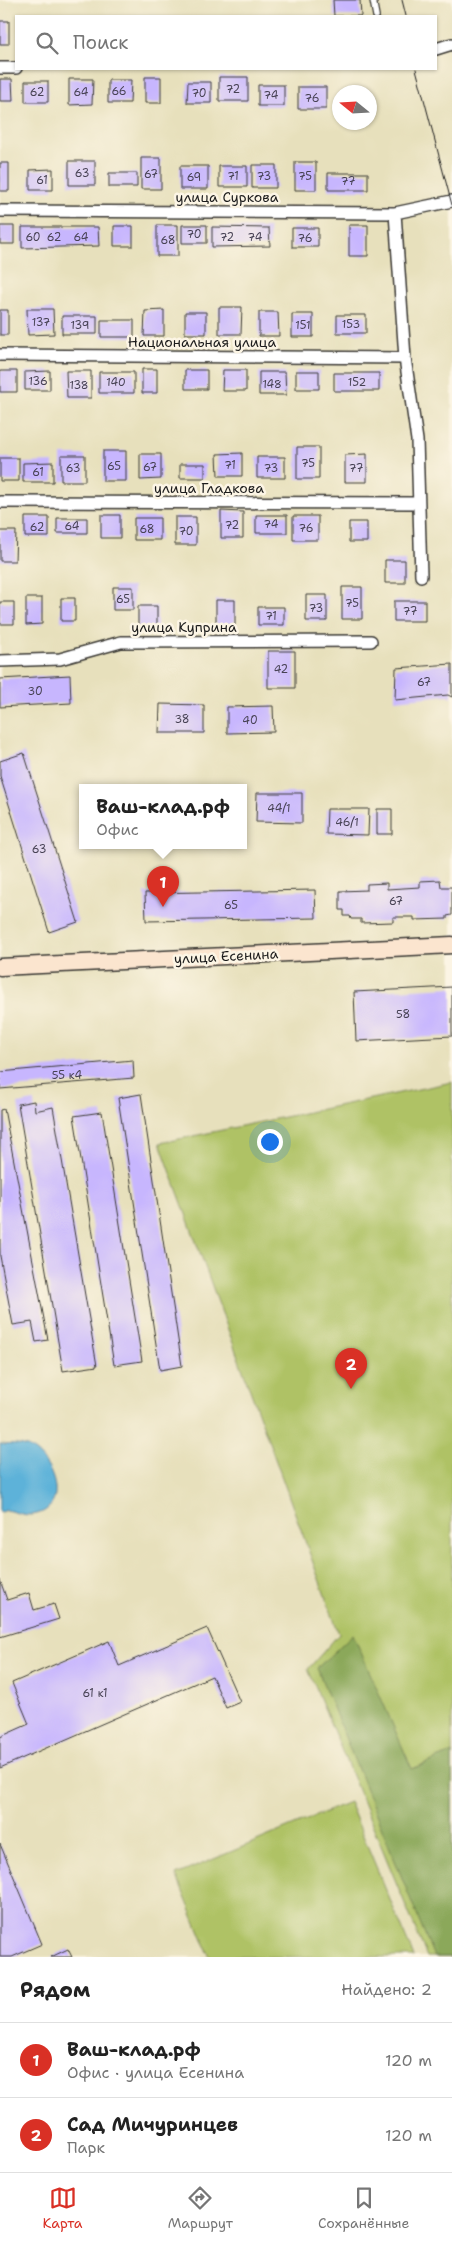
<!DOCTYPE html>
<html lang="ru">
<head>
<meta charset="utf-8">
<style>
	:root { --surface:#fff; --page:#f6f6f6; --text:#222; --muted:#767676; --line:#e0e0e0; --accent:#d93025 }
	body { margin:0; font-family:"Shantell Sans",sans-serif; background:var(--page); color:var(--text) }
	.compass { position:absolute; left:332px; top:85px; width:45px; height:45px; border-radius:50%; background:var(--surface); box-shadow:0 1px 4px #0004; rotate:288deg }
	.you { position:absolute; left:269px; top:1141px; width:18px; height:18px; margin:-12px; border:4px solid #fff; border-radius:50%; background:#1a73e8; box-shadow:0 0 0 8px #1a73e833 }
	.badge { display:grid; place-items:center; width:32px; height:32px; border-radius:50%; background:var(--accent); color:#fff; font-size:16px; font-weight:700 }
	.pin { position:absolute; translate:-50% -41px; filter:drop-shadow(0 1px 2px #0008) }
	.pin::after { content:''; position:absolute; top:26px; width:18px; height:15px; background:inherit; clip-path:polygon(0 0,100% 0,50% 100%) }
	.popup { position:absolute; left:79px; top:784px; width:168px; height:65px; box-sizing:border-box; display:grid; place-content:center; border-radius:0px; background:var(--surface); filter:drop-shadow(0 1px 4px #0005); font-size:16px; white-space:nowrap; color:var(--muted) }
	.popup b { font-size:19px; color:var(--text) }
	.popup::after { content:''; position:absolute; left:50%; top:100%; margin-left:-10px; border:10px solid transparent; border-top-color:var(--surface) }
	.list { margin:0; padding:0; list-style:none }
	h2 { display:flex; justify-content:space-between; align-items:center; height:65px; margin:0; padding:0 20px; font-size:21px }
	h2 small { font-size:16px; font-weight:400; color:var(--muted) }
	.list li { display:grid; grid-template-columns:32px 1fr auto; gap:15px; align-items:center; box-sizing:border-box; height:75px; padding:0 20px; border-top:1px solid var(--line) }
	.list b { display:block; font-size:19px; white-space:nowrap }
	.list p { margin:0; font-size:16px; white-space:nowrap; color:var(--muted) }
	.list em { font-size:16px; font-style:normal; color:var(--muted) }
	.icon { flex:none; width:28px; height:28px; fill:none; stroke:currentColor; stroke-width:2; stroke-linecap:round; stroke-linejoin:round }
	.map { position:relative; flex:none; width:452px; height:1957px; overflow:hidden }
	.search { position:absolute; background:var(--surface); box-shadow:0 1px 4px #0004; left:15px; right:15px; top:15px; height:55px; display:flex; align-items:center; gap:12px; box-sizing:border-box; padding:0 18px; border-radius:0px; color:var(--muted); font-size:19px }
	.sheet { height:215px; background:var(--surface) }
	nav { display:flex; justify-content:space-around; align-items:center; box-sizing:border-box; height:70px; border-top:1px solid var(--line); background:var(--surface); font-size:14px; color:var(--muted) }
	nav a { display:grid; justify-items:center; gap:2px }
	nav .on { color:var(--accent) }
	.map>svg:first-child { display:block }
</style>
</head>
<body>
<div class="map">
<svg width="452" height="1957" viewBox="0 0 452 1957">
	<rect width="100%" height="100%" fill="#fcf5e5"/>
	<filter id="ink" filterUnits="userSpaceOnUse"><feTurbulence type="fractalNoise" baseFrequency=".02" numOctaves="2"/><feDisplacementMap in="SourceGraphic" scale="10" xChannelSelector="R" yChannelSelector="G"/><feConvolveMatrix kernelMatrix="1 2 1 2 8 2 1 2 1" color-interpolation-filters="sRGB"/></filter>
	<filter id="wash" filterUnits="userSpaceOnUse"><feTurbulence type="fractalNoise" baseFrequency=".0096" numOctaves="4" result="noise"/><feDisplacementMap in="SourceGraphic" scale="20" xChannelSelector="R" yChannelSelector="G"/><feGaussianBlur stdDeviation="1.12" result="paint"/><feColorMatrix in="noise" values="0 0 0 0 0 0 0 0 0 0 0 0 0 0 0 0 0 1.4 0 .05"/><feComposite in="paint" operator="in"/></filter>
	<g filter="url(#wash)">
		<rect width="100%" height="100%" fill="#e7e0bc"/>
		<path fill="#afc265" stroke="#666f40" d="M452 1082V1957H427L308 1669 339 1634 160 1143Z
			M349 1802 414 1957H210L176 1875Z"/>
		<path fill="#8ba85a" stroke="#54623b" d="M353 1634 412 1769 452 1753V1957H434L317 1668Z"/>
		<path fill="#5db2d9" stroke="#3c677a" d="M0 1444C9 1445 18 1444 27 1447 51 1457 71 1505 37 1514 26 1517 16 1512 6 1510L0 1513Z"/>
		<g id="blocks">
			<path fill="#c7b6fe" d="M333 0H360L361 16H334Z
				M0 21H9V44H0Z
				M145 77H161V103H145Z
				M219 77H248V101H219Z
				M0 79H12L13 101H0Z
				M69 79H93L92 104 69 105Z
				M108 80H131L130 103H108Z
				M25 81H48V102H25Z
				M188 82H211V103H187Z
				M258 85H284V106H258Z
				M298 87H326V109H298Z
				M141 158H161V189H141Z
				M69 161H95V185H69Z
				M295 162H316V190H295Z
				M0 163H9V191H0Z
				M252 165H276V188H252Z
				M180 166H208V189H180Z
				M219 166H247V187H219Z
				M53 169V190H30V170Z
				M109 173H137V187H109Z
				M328 173H368V190H328Z
				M157 225H178V256H157Z
				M182 225H207V243H182Z
				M349 225H368V256H349Z
				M0 226H14V244H0Z
				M114 226H133V246H114Z
				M22 227H98L99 246 22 248Z
				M212 227 269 228 270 246 212 247Z
				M292 228H318V247H292Z
				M219 307H242L241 334H219Z
				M27 309H53L54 334 28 335Z
				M0 310H8V335H0Z
				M164 310V336H144L145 311Z
				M185 312H206V334H185Z
				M259 312H278L279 336H259Z
				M292 314H313V337H292Z
				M337 315H366V333H337Z
				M62 316H97V334H62Z
				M101 320H134V337H101Z
				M142 369H157V393H142Z
				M185 370H207V389H185Z
				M223 370H246V391H222Z
				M0 371H17V392H0Z
				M50 371V390H25V372Z
				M66 371H91V398H67Z
				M296 371H319V389H296Z
				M99 372H134V393H99Z
				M259 372H285L286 395H259Z
				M334 373H379V391H334Z
				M297 447H319V479H297Z
				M103 451H126V481H103Z
				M242 453V476H218L217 454Z
				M140 454H161V479L140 480Z
				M367 454V482H345V455Z
				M61 455H85V481H61Z
				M257 457H285V478H257Z
				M0 458H19V481H0Z
				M53 462V482H23V463Z
				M180 464H205V478H180Z
				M221 511 243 512V538H221Z
				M101 515H120V538H101Z
				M256 515H287V533H256Z
				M293 516H318V540H293Z
				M25 517H49V537H25Z
				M175 517H196V545H175Z
				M57 518H87V533H57Z
				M134 518H160V540H134Z
				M349 522H367V542H349Z
				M0 531H16L15 561H0Z
				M385 560H405V583H385Z
				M113 587H133V610H113Z
				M342 587H362V619H342Z
				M306 595H327V621H306Z
				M26 598H42V624L26 625Z
				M61 598H75V621H61Z
				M216 600H235V625H216Z
				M394 601H425V621H394Z
				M0 602H14V624H0Z
				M138 606H157V629H138Z
				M258 607H284V625H258Z
				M268 651H295V688H268Z
				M452 664V697L448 695 395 700 396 668Z
				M70 675 71 703 0 707V679Z
				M160 704 204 705V733H159Z
				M273 706 274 732 227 733V707Z
				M24 753 78 922 49 932 0 776V761Z
				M257 793H302V823L256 822Z
				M327 809H369L368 835 326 834Z
				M377 809H392V834H377Z
				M440 880 441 887H452V915L447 916V919L414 920V917H393V922L361 923V919H351L350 916H344V910H340V891L367 890V884L387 883V889L420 887V881Z
				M315 890 316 918 146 921 145 893Z
				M452 987V1036L356 1041 354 992Z
				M133 1060 134 1078 0 1089V1072Z
				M141 1094 182 1366 160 1370 118 1098Z
				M34 1101 35 1111 53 1107 97 1366 63 1371 18 1104Z
				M4 1109 48 1340 36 1342 32 1322 13 1325 0 1256V1110Z
				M102 1112 142 1361 114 1365 74 1116Z
				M0 1580 7 1600 29 1593 34 1610 54 1604 59 1619 0 1637Z
				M207 1628 240 1702 226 1708 212 1676 0 1768V1737L29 1724 12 1683 109 1641 119 1666Z
				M0 1844 42 1944 12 1957H0Z
				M68 1949 72 1957H51Z"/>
		</g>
	</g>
	<g filter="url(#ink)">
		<use href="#blocks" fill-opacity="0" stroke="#3a3934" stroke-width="1"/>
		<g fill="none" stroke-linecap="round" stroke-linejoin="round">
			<g stroke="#3a3934" stroke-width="8">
				<path id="lane" d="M373 0 376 16"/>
			</g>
			<g stroke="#3a3934" stroke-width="14">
				<path id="street" d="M436 49 452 44
					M0 68H16
					M0 211 395 213 452 201
					M395 213 405 358 417 440 421 576
					M0 355 405 358
					M0 502 417 503
					M0 661 60 659 121 642 371 641"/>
			</g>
			<g stroke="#3a3934" stroke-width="19">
				<path id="secondary" d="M0 967 452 945"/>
			</g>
			<use href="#lane" stroke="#fff" stroke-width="5.5"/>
			<use href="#street" stroke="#fff" stroke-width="11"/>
			<use href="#secondary" stroke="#fbe5cf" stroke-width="16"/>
			<path stroke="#1c1c1c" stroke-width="1" d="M402 0 406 16
				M416 69 452 205"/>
		</g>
	</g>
	<g text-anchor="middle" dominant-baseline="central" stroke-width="5" stroke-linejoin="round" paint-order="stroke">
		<g font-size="11" fill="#474254">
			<text x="233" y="89">72</text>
			<text x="119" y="91">66</text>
			<text x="37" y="92">62</text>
			<text x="81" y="92">64</text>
			<text x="199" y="93">70</text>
			<text x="271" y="95">74</text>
			<text x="312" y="98">76</text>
			<text x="82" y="173">63</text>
			<text x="151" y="174">67</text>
			<text x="233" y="176">71</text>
			<text x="264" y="176">73</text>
			<text x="305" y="176">75</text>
			<text x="194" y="177">69</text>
			<text x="42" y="180">61</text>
			<text x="348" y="181">77</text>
			<text x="194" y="234">70</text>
			<text x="33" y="237">60</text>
			<text x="54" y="237">62</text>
			<text x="81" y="237">64</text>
			<text x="227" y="237">72</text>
			<text x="255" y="237">74</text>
			<text x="305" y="238">76</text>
			<text x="168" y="240">68</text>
			<text x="41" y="322">137</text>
			<text x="351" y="324">153</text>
			<text x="80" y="325">139</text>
			<text x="303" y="325">151</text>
			<text x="38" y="381">136</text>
			<text x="116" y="382">140</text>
			<text x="357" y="382">152</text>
			<text x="272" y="384">148</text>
			<text x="79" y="385">138</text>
			<text x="308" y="463">75</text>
			<text x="230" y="465">71</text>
			<text x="114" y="466">65</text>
			<text x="150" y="467">67</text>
			<text x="73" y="468">63</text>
			<text x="271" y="468">73</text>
			<text x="356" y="468">77</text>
			<text x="38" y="472">61</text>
			<text x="271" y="524">74</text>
			<text x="232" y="525">72</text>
			<text x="72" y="526">64</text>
			<text x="37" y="527">62</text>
			<text x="306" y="528">76</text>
			<text x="147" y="529">68</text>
			<text x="186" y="531">70</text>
			<text x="123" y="599">65</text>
			<text x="352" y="603">75</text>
			<text x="316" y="608">73</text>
			<text x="410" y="611">77</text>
			<text x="271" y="616">71</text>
			<text x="281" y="669">42</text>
			<text x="424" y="682">67</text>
			<text x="35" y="691">30</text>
			<text x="182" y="719">38</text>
			<text x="250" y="720">40</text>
			<text x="279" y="808">44/1</text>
			<text x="347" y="822">46/1</text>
			<text x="39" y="849">63</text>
			<text x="396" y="901">67</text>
			<text x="231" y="905">65</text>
			<text x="403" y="1014">58</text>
			<text x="67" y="1075">55 к4</text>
			<text x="95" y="1693">61 к1</text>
		</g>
		<g font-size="14" fill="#1c1c1c" stroke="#fcf5e5">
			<text x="227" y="197">улица Суркова</text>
			<text x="202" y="342">Национальная улица</text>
			<text x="209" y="488">улица Гладкова</text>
			<text x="184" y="627">улица Куприна</text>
			<text transform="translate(226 956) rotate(-3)">улица Есенина</text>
		</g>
	</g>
</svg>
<svg class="compass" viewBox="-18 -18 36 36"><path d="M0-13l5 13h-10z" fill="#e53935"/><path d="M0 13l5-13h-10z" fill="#767676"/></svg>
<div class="you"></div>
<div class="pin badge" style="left:163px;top:907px">1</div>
<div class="popup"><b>Ваш-клад.рф</b>Офис</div>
<div class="pin badge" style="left:351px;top:1389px">2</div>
<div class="search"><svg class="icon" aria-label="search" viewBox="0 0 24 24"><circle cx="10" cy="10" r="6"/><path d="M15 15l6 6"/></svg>Поиск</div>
</div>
<section class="sheet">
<h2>Рядом<small>Найдено: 2</small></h2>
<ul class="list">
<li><span class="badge">1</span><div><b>Ваш-клад.рф</b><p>Офис · улица Есенина</p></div><em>120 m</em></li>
<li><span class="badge">2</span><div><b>Сад Мичуринцев</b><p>Парк</p></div><em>120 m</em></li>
</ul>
</section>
<nav>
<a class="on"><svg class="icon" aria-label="map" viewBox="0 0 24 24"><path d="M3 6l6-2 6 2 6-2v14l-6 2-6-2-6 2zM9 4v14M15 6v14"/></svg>Карта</a>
<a><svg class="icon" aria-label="directions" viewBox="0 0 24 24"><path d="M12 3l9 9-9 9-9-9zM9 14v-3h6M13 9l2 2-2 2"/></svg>Маршрут</a>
<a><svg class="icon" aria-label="saved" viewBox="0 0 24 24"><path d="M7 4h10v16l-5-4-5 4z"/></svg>Сохранённые</a>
</nav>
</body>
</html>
